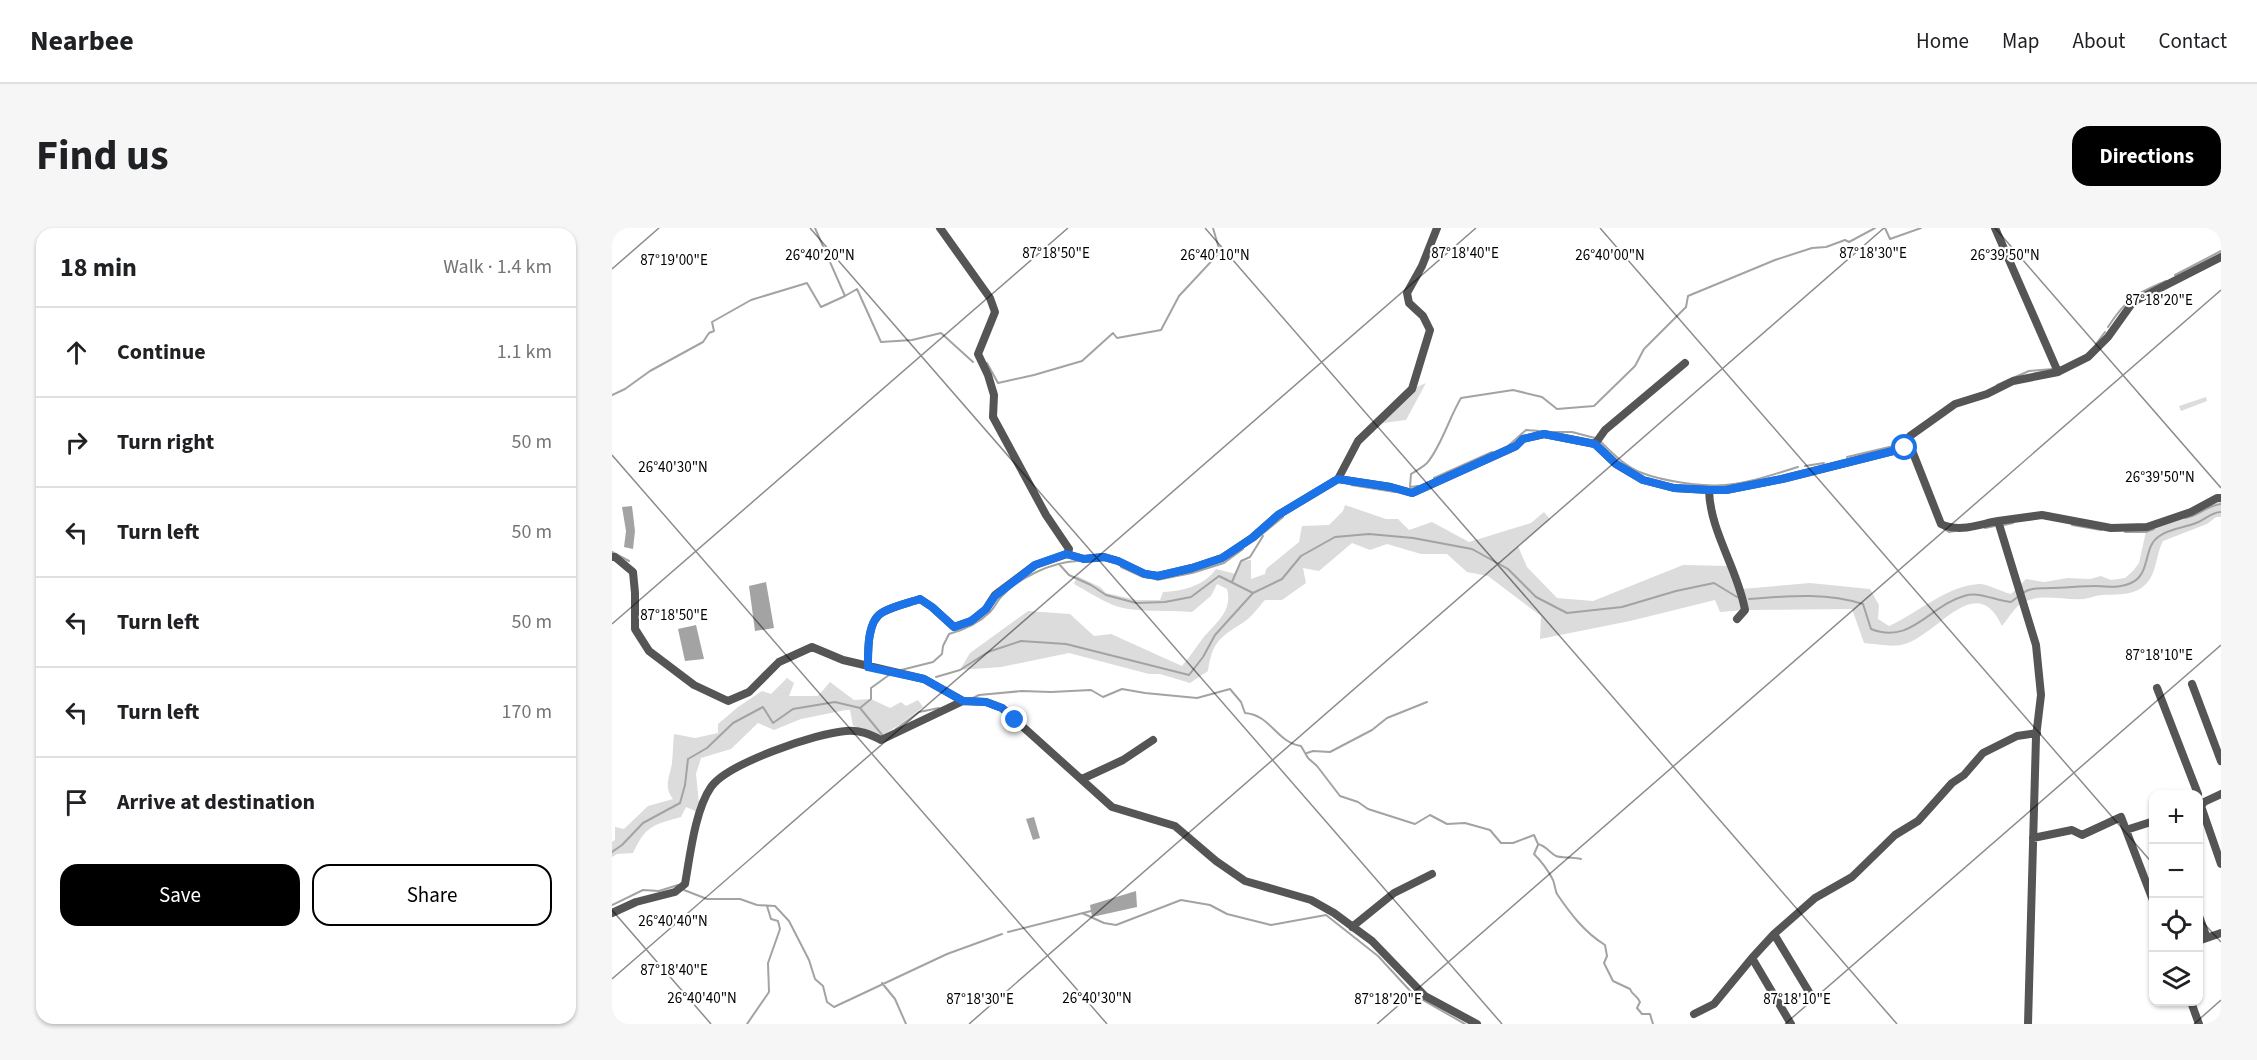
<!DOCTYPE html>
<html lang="en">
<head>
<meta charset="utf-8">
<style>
	:root { --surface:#fff; --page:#f6f6f6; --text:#202124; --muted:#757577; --line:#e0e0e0; --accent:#000 }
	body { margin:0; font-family:"Source Sans 3",sans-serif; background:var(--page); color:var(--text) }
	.controls { position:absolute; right:18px; bottom:18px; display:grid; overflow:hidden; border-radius:12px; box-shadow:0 2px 4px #0004 }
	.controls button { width:54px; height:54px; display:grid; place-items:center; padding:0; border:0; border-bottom:2px solid var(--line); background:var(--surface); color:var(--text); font:30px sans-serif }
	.stop { position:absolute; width:18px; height:18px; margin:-14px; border:4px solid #1a73e8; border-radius:50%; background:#fff }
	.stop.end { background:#1a73e8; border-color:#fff; box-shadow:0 2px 6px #0008 }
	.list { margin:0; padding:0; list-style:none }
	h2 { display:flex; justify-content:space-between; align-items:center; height:78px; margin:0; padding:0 24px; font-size:26px }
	h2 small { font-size:20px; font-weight:400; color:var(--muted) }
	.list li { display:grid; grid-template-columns:39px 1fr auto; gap:18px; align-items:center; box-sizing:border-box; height:90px; padding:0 24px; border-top:2px solid var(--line) }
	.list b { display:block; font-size:22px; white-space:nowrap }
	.list em { font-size:20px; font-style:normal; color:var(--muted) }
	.actions { display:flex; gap:12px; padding:18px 24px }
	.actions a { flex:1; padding:14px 0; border:2px solid var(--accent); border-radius:18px; text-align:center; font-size:21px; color:var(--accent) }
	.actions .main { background:var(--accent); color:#fff }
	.icon { flex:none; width:33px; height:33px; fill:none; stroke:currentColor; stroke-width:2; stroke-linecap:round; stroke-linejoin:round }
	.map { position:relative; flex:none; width:1609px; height:796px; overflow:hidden; border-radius:18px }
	header { display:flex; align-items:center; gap:36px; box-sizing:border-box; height:84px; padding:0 30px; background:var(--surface); border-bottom:2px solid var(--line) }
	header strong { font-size:28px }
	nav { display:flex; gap:33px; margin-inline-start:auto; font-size:21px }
	.intro { display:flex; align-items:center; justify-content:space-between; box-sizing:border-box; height:144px; padding:0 36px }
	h1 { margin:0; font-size:42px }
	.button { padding:15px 27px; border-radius:18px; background:var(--accent); color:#fff; font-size:21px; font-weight:700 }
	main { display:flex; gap:36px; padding:0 36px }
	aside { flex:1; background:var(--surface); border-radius:18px; box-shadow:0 2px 4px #0004 }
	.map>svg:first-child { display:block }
</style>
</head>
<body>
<header>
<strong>Nearbee</strong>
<nav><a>Home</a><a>Map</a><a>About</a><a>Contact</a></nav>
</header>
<div class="intro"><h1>Find us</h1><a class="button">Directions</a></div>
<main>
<aside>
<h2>18 min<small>Walk · 1.4 km</small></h2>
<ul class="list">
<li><svg class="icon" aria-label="ahead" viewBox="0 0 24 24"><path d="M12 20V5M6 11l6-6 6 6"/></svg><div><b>Continue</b></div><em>1.1 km</em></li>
<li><svg class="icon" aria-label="right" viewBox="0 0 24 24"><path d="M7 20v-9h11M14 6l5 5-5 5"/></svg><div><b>Turn right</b></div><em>50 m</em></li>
<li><svg class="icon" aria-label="left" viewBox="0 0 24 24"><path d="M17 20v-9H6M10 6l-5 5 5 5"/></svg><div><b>Turn left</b></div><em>50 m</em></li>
<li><svg class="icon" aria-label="left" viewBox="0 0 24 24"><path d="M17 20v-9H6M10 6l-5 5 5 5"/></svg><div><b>Turn left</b></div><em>50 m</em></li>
<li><svg class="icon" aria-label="left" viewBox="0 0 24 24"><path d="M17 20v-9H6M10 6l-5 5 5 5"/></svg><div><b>Turn left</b></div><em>170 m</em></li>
<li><svg class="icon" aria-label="arrive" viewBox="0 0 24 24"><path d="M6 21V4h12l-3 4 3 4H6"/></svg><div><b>Arrive at destination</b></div></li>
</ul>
<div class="actions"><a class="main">Save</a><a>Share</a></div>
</aside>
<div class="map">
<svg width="1609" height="796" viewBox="0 0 1609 796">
	<rect width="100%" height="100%" fill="#fff"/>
	<path fill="#dcdcdc" d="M814 155 794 192 763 196 800 161Z
		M1594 169 1595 173 1569 183 1567 178Z
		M1609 270V289H1604L1595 296 1551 313C1544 326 1545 345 1534 356 1522 368 1506 366 1491 367 1484 367 1479 370 1472 371 1453 373 1431 365 1412 374 1404 377 1396 391 1390 398 1363 340 1324 411 1289 417 1278 419 1263 416 1252 415L1240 381 1133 382 1108 384 1103 372 1018 393 928 411 929 388 876 348 855 344 835 326H809L775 316 758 322 740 315 707 343 691 340 694 355 670 372H653C646 380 638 391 629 396 606 410 600 416 596 443L578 455 548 446H537L457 425 389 439 348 442 358 425 416 383 458 386 482 408 499 406 570 438C578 429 584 419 591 410 604 395 621 383 615 361L605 356 599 368 580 384C557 382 525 385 504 378 490 373 475 363 462 356L465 348 488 359 494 365 525 372H548L551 364C571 363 592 358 604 341L624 346 629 333 639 332V351L653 346 654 341 687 314 690 298 717 297 731 283 733 277 774 291H786L797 302 820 294 857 314 919 295 932 284 938 291 906 318 915 339 945 370 981 373 1071 337 1120 338 1130 361 1198 355 1258 361 1267 377 1266 391 1277 398C1306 385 1334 358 1367 356 1376 356 1390 364 1399 366L1414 351 1432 354 1456 350 1478 351 1489 348 1499 352 1513 350 1521 343 1527 335 1535 299Z
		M175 450 182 455 177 468H206L218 454 242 472 259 471 278 480 289 474 294 478 306 472 311 479 287 497 269 508 241 498 238 482H234L189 491 162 502 146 495 119 521 89 530 84 546 88 585 74 579 69 589C40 597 34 598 21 625L5 626 0 629V614L3 612V599L12 601 36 578 61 571C51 559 58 548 60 535 61 525 61 515 62 506L83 510 106 505V496L126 479 150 463 159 466Z"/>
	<path fill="#a3a3a3" d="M20 278 23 303 21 321 12 319 14 303 10 279Z
		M154 354 162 400 143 403 137 358Z
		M84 397 92 431 73 433 66 401Z
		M422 589 428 610 421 612 414 591Z
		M524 663 525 679 480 689 478 677Z"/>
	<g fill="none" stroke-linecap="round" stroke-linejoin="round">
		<path stroke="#a3a3a3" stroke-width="2" d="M1273 0 1278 11 1309 0
			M1563 47 1609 23
			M233 68 245 61 269 114 300 112 329 105 361 134
			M1496 99C1515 70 1523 66 1554 53
			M1484 116 1493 104
			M375 135 386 155 422 147 470 133 501 105 505 110 549 102 567 68 608 24 601 0
			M1385 157 1417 143 1441 141
			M0 167 13 161 38 143 91 114 97 105 102 103 100 94 139 72 195 55 209 79 233 68 203 0
			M942 204H960L983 210
			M989 214C1001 226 1014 239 1030 245 1051 253 1090 259 1113 257 1138 255 1162 246 1186 239
			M896 218 914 202 927 203
			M1235 229 1290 216 1292 213
			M1193 238 1212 235
			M822 250 880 224
			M739 257 783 264
			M806 258 798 259 799 246C804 243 811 239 815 235 829 219 837 190 849 170L901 162 930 169 945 181 982 178 1023 138 1032 121 1074 79 1076 68 1163 32 1200 20 1214 19 1233 12 1237 14 1263 0
			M1573 290C1586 289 1595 277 1609 276
			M1392 297 1401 295
			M1460 297 1489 302
			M1373 300 1383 298
			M1332 301 1337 304 1343 303
			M1513 304H1534L1542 301
			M643 312 671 289
			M0 324 17 333
			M447 336 457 347 479 357 494 367 524 375 553 374 579 369 607 348 641 365
			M509 339 531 349
			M545 352 580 345 612 335 631 321
			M620 354 629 333 638 329 651 308
			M1411 365C1419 359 1429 361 1438 360 1453 360 1468 358 1484 358 1497 358 1507 361 1519 355 1539 346 1531 320 1546 309 1557 300 1572 300 1584 295 1593 292 1599 284 1609 284
			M1137 371C1176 368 1214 364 1251 376L1259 401C1299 417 1317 378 1352 368 1369 363 1383 373 1399 374L1407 368
			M289 442 321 434 330 426 331 418 337 406C351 402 367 395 378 384 383 379 385 373 389 369 406 350 440 334 465 333
			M324 449 348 442 376 424 409 413 454 416 577 447 591 429 603 407 641 365 670 351 689 328 723 309 757 306 801 310 860 321 896 341 924 369 955 385 1010 379 1064 363 1102 355 1125 369
			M361 470 367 467 410 463 439 464 479 462 491 469 510 461 533 465 585 470 618 461 629 474 633 485C659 487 664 514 689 518L696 530 705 538 728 568 746 574 756 581 803 596 818 587 835 596 853 595 878 602 889 615H901L922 607 926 616C934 618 937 624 944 628 948 630 961 629 969 631
			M248 480 259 471V460L277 447
			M284 501 307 484 327 480
			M695 525 701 523 718 524 760 502 775 490 815 474
			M926 617 922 626C930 634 936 642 941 652 943 657 943 662 945 666 958 685 972 704 993 717L995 728 992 735 1001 753 1018 761C1020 767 1026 768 1028 774L1025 780 1030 786H1038L1041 796
			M0 624 10 617 31 595 68 575 73 557 76 531 95 520 121 495 151 479 161 495 181 481 223 474 248 480 271 508
			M72 662 95 671H128L145 677 163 678 177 693 197 732 203 751 211 758 215 774 222 779 335 726 390 706
			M0 677 31 662 47 663 66 657
			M470 685 492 695 504 697 569 672 598 677 615 686 659 697 714 687 766 728 802 767 853 796
			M396 704 479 683
			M270 755 283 771 294 796
			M135 796 157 764 156 735 168 701 166 693 159 691 155 678"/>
		<path stroke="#555" stroke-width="8" d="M328 0 378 70 383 84 366 126 376 147 382 167 381 189 434 287 457 321 455 326
			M1383 0 1446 144 1476 129 1496 109 1521 74 1609 29
			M983 216 993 202 1073 135
			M726 251 779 259 800 265 904 218 911 211 932 206 983 216 1004 236 1031 252 1062 260 1097 262H1114L1170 251 1293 220
			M1097 262C1098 304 1126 341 1133 382L1125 391
			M1386 293C1368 296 1347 305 1329 296L1301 225 1293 220 1298 208 1343 176 1375 166 1401 153 1446 144
			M0 329H3L21 344 23 365V401L37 423 82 457 116 473 137 464 167 434 200 419 231 432 312 451 351 473 374 474 390 480 500 579 563 598 604 633 633 653 699 672 722 685 760 713 813 768 865 796
			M256 439C256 423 255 392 271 384 282 378 296 375 308 371L320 379 342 399 359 393 374 381 383 367 423 337 455 326 472 331 492 329 506 333 533 346 546 348 580 340 610 330 640 310 666 287 726 251 746 213 800 161 818 102 811 88 797 75 795 65 810 38 825 0
			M1580 456 1609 533
			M1545 460 1586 566
			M470 551 511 532 541 512
			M1609 566 1592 574 1589 578 1609 636
			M1514 602 1542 593
			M1421 610 1460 602 1470 607 1509 589 1542 675
			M0 685 24 674 63 664 73 656C78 628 83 582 99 559 116 535 205 505 234 503 248 502 258 506 269 512L351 473
			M1586 685 1595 710
			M740 699 782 665 820 646
			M1162 706 1203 670 1240 649 1283 607 1306 593 1340 555 1352 547 1371 525 1405 508 1425 505
			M1586 713 1609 705
			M1140 730 1162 706 1197 764
			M1579 774 1587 796
			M1082 786 1102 776 1140 730 1179 796
			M1416 796 1424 509 1429 467 1424 417 1386 293 1430 287 1499 300 1535 299 1579 284 1605 270H1609"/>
	</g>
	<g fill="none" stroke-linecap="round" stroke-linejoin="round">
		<path stroke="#1a73e8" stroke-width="8" d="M403 492 390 480 374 474 351 473 312 451 256 439C256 423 255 392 271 384 282 378 296 375 308 371L320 379 342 399 359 393 374 381 383 368 423 337 454 326 472 331 492 329 506 333 533 346 546 348 580 340 610 330 640 310 666 287 726 251 778 259 800 265 904 218 911 211 932 206 983 216 1004 236 1031 252 1062 260 1097 262H1114L1170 251 1293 220"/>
	</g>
	<path fill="none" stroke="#000" stroke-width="1.5" stroke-opacity="0.45" d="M198 0 890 796M593 0 1285 796M988 0 1542 637M1383 0 1609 260M0 41 47 0M0 227 495 796M0 396 456 0M0 682 99 796M1586 689 1609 714M0 751 864 0M357 796 1272 0M765 796 1609 62M1173 796 1609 417M1582 796 1609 772"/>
	<g font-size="15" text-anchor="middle" fill="#000" stroke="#fff" stroke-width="4.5" stroke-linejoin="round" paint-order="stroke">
		<text x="444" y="30">87°18'50"E</text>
		<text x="853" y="30">87°18'40"E</text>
		<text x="1261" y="30">87°18'30"E</text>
		<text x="998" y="32">26°40'00"N</text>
		<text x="1393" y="32">26°39'50"N</text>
		<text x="208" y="32">26°40'20"N</text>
		<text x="603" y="32">26°40'10"N</text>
		<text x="62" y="37">87°19'00"E</text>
		<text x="1547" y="77">87°18'20"E</text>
		<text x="61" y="244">26°40'30"N</text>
		<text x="1548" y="254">26°39'50"N</text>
		<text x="62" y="392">87°18'50"E</text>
		<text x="1547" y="432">87°18'10"E</text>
		<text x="61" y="698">26°40'40"N</text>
		<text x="62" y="747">87°18'40"E</text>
		<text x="90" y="775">26°40'40"N</text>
		<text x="485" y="775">26°40'30"N</text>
		<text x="368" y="776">87°18'30"E</text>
		<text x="776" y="776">87°18'20"E</text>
		<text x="1185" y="776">87°18'10"E</text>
	</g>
</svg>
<div class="controls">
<button>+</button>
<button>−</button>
<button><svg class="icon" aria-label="locate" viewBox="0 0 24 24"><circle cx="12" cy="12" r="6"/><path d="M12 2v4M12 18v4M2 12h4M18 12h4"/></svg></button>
<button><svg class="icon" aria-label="layers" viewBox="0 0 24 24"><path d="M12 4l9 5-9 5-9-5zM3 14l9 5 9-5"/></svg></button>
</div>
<div class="stop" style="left:1293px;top:220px"></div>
<div class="stop end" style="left:403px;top:492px"></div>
</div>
</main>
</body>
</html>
